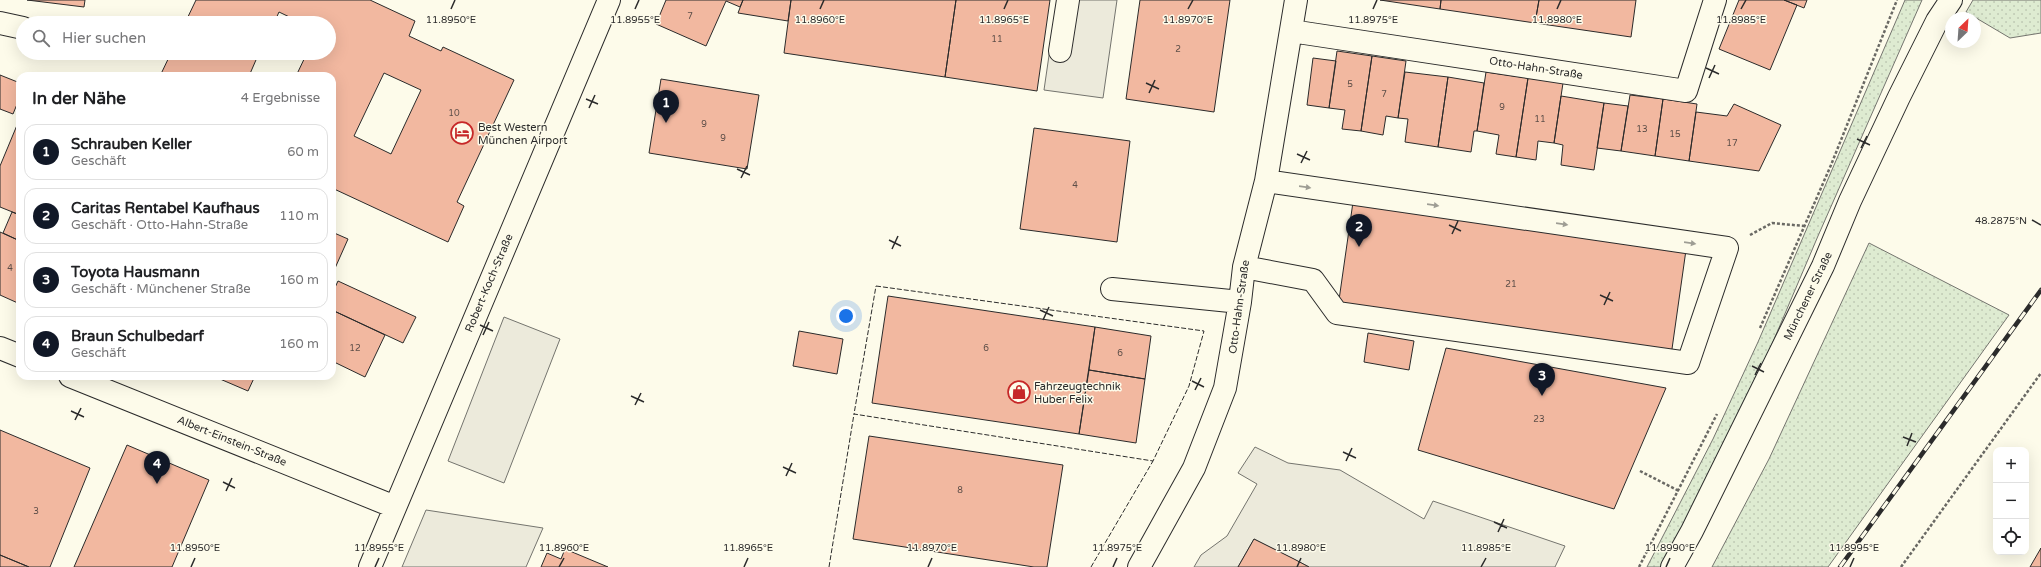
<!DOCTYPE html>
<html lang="de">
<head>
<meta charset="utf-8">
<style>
	:root { --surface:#fff; --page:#f6f6f6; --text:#202124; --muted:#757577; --line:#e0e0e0; --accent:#111827 }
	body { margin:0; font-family:"Varela Round",sans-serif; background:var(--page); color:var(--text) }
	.controls { position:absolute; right:12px; bottom:12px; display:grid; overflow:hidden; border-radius:8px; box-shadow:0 4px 16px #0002 }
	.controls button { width:36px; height:36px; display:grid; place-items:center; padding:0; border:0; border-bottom:1px solid var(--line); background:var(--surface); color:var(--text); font:20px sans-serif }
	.compass { position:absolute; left:1945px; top:12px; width:36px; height:36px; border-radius:50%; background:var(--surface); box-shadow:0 4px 16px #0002; rotate:25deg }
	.you { position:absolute; left:846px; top:316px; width:14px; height:14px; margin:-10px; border:3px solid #fff; border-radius:50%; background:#1a73e8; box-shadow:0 0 0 6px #1a73e833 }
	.badge { display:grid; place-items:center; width:26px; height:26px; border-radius:50%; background:var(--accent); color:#fff; font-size:13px; font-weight:700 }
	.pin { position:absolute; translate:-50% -33px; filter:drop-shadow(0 1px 2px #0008) }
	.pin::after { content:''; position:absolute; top:21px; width:14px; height:12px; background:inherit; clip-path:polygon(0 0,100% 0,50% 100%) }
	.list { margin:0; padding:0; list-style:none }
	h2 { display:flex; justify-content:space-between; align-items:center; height:52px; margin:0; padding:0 16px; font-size:17px }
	h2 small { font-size:13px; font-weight:400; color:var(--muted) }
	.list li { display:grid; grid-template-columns:26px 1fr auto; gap:12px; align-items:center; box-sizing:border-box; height:56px; margin:0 8px 8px; padding:0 8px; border:1px solid var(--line); border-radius:12px }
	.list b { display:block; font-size:15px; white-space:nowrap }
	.list p { margin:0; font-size:13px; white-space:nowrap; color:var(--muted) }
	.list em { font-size:13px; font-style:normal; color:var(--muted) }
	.icon { flex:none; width:22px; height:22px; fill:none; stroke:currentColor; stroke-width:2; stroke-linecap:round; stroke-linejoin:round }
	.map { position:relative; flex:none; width:2041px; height:567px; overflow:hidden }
	.search { position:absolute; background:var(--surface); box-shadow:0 4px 16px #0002; left:16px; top:16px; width:320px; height:44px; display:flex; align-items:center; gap:10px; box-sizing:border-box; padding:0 14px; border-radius:22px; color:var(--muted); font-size:15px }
	.panel { position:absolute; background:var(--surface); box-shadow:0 4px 16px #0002; left:16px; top:72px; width:320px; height:308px; border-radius:12px }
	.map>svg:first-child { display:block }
</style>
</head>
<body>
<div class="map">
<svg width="2041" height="567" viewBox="0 0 2041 567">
	<defs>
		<pattern id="grass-dots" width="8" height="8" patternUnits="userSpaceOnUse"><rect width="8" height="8" fill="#deebd1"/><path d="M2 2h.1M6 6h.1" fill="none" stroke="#bfcab4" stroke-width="1.8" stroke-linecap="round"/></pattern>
	</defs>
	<rect width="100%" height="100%" fill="#fdfbea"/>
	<path fill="url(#grass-dots)" stroke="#74746e" d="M1905 0H1922L1818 236 1761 370 1662 567H1647L1713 439 1758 342Z
		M1973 0H2041V33L2010 38 1966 12Z
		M1869 243 2009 315 1828 567H1712L1769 459Z"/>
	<path fill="#eceadb" stroke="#74746e" d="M1057 0H1117L1103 98 1044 90Z
		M504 317 560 339 504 483 448 461Z
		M1255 447 1288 463 1340 470 1424 519 1433 501 1565 546 1555 567H1309L1254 539 1238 567H1194L1201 555 1227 536 1257 484 1238 473Z
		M426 510 543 528 526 567H402Z"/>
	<path fill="#f2b8a0" stroke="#2b2b2b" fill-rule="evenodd" d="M27 0H85L84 7Z
		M196 0H370L415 21 409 36 441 51 443 47 514 80 457 202 464 206 448 242 332 188V76H296L307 53H329V23H302L279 12 274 23H185ZM384 73 421 90 391 154 354 136Z
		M666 0H743L740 7 726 1 706 46 656 24Z
		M743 0H791L788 21 738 13Z
		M791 0H956L945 77 784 53Z
		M956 0H1050L1037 91 945 77Z
		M1140 0H1230L1214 112 1126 99Z
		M1380 0H1441L1440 9Z
		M1441 0H1539L1535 23 1440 9Z
		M1539 0H1636L1631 37 1535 23Z
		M1739 0H1784L1797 5 1770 70 1719 49Z
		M1784 0H1807L1804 8Z
		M1337 51 1372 56 1361 131 1342 129 1345 110 1329 108Z
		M171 53H259L249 76H160Z
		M1372 56 1406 61 1398 118 1386 116 1383 135 1361 131Z
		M1313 58 1336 61 1329 108 1307 105Z
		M1405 72 1448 77 1438 147 1405 142 1408 119 1398 118Z
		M1486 72 1528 78 1516 157 1496 154 1499 135 1477 131Z
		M0 75 20 83V97L13 114 0 109Z
		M1448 77 1484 83 1477 131H1474L1471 152 1438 147Z
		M1528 78 1563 83 1554 143 1538 141 1536 160 1516 157Z
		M661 79 759 95 747 169 649 153Z
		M1630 95 1663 99 1655 156 1621 151Z
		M1561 96 1604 103 1594 170 1561 165 1563 145 1554 143Z
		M1663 99 1697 104 1689 161 1655 156Z
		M1604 103 1628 106 1621 151 1597 148Z
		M1734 104 1781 125 1759 171 1689 161 1696 112 1727 116Z
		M20 118V215L0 207V166Z
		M1034 128 1130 141 1117 242 1020 229Z
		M1353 202 1686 250 1671 356 1338 307Z
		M12 212 20 215V241L3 233Z
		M0 232 20 241V304L0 295Z
		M332 232 348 239 332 275Z
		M338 281 416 317 403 343 332 310V294Z
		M888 296 1095 327 1079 434 872 403Z
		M332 310 385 335 365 377 332 361Z
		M1095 327 1151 336 1145 379 1089 370Z
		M799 331 843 339 837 374 793 366Z
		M1368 333 1414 341 1409 370 1364 362Z
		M1446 348 1666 388 1614 509 1418 450Z
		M1089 370 1145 379 1136 443 1079 434Z
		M222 376H255L248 391 220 379Z
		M0 430 90 468 50 567H29L0 555Z
		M869 436 1063 465 1047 567H1034L853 539Z
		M127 445 209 480 172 567H74Z
		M1254 539 1294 559 1309 567H1238Z
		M2041 548V567H2030Z
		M565 549 608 567H541L547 553 561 559Z
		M0 555 29 567H0Z"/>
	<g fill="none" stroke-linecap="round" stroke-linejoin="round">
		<g stroke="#2b2b2b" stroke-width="24">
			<path id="minor" d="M0 23 23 28
				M1291 31 1686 91 1715 0
				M1060 51 1068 0
				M1244 267 1313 280 1337 313 1688 363 1727 248 1266 181
				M1112 289 1240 302
				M0 348 20 356
				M70 376 395 507
				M370 567 609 0
				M1139 567 1194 468 1225 388 1240 302 1244 267 1266 181 1296 0
				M1672 567 1692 531 1823 266 1850 201 1899 97 1937 21 1951 0"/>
		</g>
		<path stroke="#6a6964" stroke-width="2.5" stroke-dasharray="3 2" stroke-linecap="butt" d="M1750 235 1772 223 1804 226
			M1760 328 1831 165 1897 0
			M1640 471 1679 491
			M1639 567 1717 414
			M1901 567 2041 373"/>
		<use href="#minor" stroke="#fdfbea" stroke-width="22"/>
		<g stroke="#2b2b2b" stroke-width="4.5">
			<path id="rail" d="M1840 567 2041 290"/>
		</g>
		<use href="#rail" stroke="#fdfbea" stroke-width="3" stroke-dasharray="9" stroke-linecap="butt"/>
		<path stroke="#2b2b2b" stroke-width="1" stroke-dasharray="5 2" stroke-linecap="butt" d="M876 286 1204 331 1189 386 1153 461 854 414Z
			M829 567 854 414
			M1091 567 1153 461"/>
	</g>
	<defs><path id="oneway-solid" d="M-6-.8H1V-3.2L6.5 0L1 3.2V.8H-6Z"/></defs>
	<g fill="#9e9d94">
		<use href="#oneway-solid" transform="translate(1305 187) rotate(8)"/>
		<use href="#oneway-solid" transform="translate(1433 205) rotate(8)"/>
		<use href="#oneway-solid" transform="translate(1562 224) rotate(8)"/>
		<use href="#oneway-solid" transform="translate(1690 243) rotate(8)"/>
	</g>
	<path fill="none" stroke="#2b2b2b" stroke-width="1.5" d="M451 9 455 0M635 9 639 0M820 9 824 0M1004 9 1008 0M1188 9 1193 0M1373 9 1377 0M1557 9 1561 0M1741 9 1746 0M1706 68 1719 74M1709 78 1715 65M1146 83 1159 89M1149 93 1155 80M586 99 598 104M589 108 595 95M1857 139 1870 145M1861 148 1867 136M1297 154 1310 160M1301 163 1307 151M737 169 750 175M741 178 747 166M2032 220 2041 225M1449 225 1461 231M1452 234 1458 221M889 240 901 246M892 249 898 236M1600 295 1613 301M1604 305 1610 292M1040 310 1053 316M1043 320 1049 307M480 325 493 331M483 335 489 322M1752 366 1764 372M1755 375 1761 363M1192 381 1204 387M1195 390 1201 378M631 396 644 402M635 405 641 393M71 411 84 417M75 420 81 408M1903 437 1916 442M1907 446 1912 433M1343 452 1356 458M1346 461 1352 448M783 467 796 473M786 476 792 463M223 482 235 488M226 491 232 478M1494 522 1507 528M1498 532 1504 519M191 567 195 558M375 567 379 558M559 567 564 558M744 567 748 558M928 567 932 558M1113 567 1117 558M1297 567 1301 558M1481 567 1486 558M1666 567 1670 558M1850 567 1854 558"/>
	<defs>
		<g id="hotel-ring" transform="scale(1.15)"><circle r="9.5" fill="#fdfbea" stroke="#c62828" stroke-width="1.5"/><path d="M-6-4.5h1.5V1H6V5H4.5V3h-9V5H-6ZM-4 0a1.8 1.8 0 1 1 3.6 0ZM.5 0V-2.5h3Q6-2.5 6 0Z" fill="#c62828"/></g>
		<g id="shop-ring" transform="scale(1.15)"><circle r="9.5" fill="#fdfbea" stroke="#c62828" stroke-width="1.5"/><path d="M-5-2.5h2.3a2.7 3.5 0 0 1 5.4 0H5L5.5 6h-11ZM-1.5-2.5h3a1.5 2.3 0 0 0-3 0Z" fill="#c62828"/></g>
	</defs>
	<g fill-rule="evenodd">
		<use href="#hotel-ring" x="462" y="133"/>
		<use href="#shop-ring" x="1019" y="392"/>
	</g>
	<g text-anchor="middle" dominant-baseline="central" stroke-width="3" stroke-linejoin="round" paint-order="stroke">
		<g font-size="9" fill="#5d4e48">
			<text x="690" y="16">7</text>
			<text x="997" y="39">11</text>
			<text x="1178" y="49">2</text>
			<text x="1350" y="84">5</text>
			<text x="1384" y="94">7</text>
			<text x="1502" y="107">9</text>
			<text x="454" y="113">10</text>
			<text x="1540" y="119">11</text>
			<text x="704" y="124">9</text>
			<text x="1642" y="129">13</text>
			<text x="1675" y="134">15</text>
			<text x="723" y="138">9</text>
			<text x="1732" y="143">17</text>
			<text x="1075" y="185">4</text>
			<text x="10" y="268">4</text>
			<text x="1511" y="284">21</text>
			<text x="355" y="348">12</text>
			<text x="986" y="348">6</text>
			<text x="1120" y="353">6</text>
			<text x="1539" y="419">23</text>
			<text x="960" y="490">8</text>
			<text x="36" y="511">3</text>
		</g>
		<g font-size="11" fill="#2b2b2b" stroke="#fdfbea">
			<text transform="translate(1536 68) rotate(9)">Otto-Hahn-Straße</text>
			<text transform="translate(489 283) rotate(-67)">Robert-Koch-Straße</text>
			<text transform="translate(1808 296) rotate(-64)">Münchener Straße</text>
			<text transform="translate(1239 307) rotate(-82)">Otto-Hahn-Straße</text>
			<text transform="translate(232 441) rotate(22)">Albert-Einstein-Straße</text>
		</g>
		<g font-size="11" fill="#2b2b2b" stroke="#fdfbea" text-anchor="start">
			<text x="478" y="127">Best Western<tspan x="478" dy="13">München Airport</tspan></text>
			<text x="1034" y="386">Fahrzeugtechnik<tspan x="1034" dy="13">Huber Felix</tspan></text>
		</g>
	</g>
	<g font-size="10" text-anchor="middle" fill="#2b2b2b" stroke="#fdfbea" stroke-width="3" stroke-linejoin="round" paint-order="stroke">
		<text x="451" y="23">11.8950°E</text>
		<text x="635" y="23">11.8955°E</text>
		<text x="820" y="23">11.8960°E</text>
		<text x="1004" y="23">11.8965°E</text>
		<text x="1188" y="23">11.8970°E</text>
		<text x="1373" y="23">11.8975°E</text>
		<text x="1557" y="23">11.8980°E</text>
		<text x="1741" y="23">11.8985°E</text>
		<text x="2001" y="224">48.2875°N</text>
		<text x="1670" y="551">11.8990°E</text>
		<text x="195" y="551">11.8950°E</text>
		<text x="379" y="551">11.8955°E</text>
		<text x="564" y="551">11.8960°E</text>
		<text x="748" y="551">11.8965°E</text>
		<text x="932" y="551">11.8970°E</text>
		<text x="1117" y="551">11.8975°E</text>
		<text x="1301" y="551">11.8980°E</text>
		<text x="1486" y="551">11.8985°E</text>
		<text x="1854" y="551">11.8995°E</text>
	</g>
</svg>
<div class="controls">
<button>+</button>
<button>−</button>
<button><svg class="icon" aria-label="locate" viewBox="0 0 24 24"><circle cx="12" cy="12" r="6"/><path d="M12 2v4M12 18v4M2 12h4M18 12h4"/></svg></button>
</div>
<svg class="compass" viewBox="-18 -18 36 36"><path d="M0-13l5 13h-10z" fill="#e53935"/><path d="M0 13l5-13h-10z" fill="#757577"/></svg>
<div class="you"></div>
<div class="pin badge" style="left:666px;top:123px">1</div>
<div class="pin badge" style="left:1359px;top:247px">2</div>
<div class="pin badge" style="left:1542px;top:396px">3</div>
<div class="pin badge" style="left:157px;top:484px">4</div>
<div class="search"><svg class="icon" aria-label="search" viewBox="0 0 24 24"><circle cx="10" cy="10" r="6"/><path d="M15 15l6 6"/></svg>Hier suchen</div>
<section class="panel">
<h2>In der Nähe<small>4 Ergebnisse</small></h2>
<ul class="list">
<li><span class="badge">1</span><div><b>Schrauben Keller</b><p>Geschäft</p></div><em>60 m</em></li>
<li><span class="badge">2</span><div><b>Caritas Rentabel Kaufhaus</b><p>Geschäft · Otto-Hahn-Straße</p></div><em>110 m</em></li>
<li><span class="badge">3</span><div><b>Toyota Hausmann</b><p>Geschäft · Münchener Straße</p></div><em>160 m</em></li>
<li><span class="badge">4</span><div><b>Braun Schulbedarf</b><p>Geschäft</p></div><em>160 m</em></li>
</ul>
</section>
</div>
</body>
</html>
